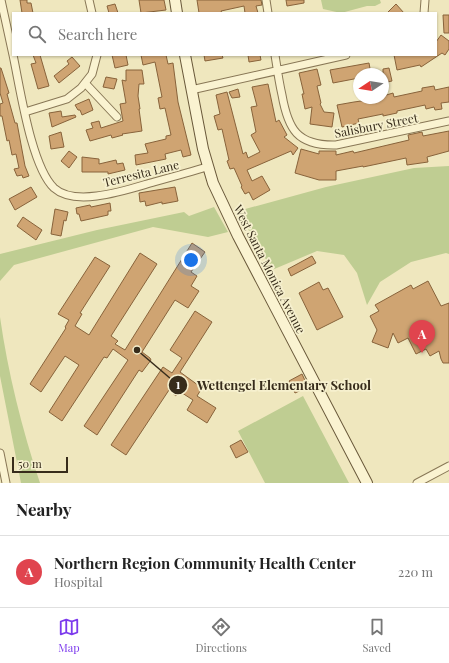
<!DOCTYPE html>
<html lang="en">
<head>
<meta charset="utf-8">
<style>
	:root { --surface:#fff; --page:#f2f2f2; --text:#222; --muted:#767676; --line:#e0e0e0; --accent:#7c3aed }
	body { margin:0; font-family:"Playfair Display",serif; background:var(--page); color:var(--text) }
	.compass { position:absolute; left:353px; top:68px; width:36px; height:36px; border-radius:50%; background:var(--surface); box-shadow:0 1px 3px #0004; rotate:258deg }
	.scale { position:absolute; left:12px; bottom:10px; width:56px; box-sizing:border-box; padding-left:4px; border:2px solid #372c1b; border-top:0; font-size:11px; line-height:14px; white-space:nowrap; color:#372c1b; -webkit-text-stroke:3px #f6f0ce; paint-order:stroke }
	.you { position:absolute; left:191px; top:260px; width:14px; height:14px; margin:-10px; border:3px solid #fff; border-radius:50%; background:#1a73e8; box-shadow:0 0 0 6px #1a73e833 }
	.badge { display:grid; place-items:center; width:26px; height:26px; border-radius:50%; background:var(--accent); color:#fff; font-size:13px; font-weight:700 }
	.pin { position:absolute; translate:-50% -33px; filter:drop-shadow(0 1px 2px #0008) }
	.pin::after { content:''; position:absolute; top:21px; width:14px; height:12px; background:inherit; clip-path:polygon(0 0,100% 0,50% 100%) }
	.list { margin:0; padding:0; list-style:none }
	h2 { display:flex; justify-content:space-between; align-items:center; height:52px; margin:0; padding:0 16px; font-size:17px }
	h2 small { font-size:13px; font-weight:400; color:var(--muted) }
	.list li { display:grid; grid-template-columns:26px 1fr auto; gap:12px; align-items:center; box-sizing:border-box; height:72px; padding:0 16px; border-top:1px solid var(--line) }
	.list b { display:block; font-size:15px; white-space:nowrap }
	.list p { margin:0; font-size:13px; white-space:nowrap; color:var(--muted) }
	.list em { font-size:13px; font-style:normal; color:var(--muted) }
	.icon { flex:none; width:22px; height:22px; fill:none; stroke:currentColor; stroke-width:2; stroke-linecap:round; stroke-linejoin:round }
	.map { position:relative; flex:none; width:449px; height:483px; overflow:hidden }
	.search { position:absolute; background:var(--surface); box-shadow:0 1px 3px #0004; left:12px; right:12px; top:12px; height:44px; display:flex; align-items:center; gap:10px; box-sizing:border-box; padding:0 14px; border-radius:0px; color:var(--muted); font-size:15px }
	.sheet { height:124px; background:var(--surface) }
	nav { display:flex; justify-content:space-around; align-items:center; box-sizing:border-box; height:56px; border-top:1px solid var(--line); background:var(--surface); font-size:11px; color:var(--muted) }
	nav a { display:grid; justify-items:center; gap:2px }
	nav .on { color:var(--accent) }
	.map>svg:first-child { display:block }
</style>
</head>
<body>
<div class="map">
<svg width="449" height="483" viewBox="0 0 449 483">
	<rect width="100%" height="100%" fill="#efe7be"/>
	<path fill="#bfcd92" d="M321 0H380L381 3 375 6H367L341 13 323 9Z
		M449 166V254L446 253 411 262 380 282 367 305 357 273 344 255 317 251 272 270 238 211 326 187 414 168Z
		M214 207 228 232 208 237 153 227 14 265 0 281V254L97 230 184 212 189 216Z
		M0 317C8 373 22 429 40 483H21L0 376Z
		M303 396 349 483H265L238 431Z"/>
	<path fill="#cfa472" stroke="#88633b" d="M20 0H27V3H31L33 13H22Z
		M139 0H164L166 10 141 13Z
		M197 0H261L262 5 256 6 258 13H245L244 6 221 11 222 13H199Z
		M286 0H304V3L287 6Z
		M115 4 118 13H109L107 6Z
		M396 4 404 13H387Z
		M443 15H449V33H444Z
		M441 35 449 41V49L445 55 442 53 421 67 420 65 397 70 394 55H436V42Z
		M33 55H40L49 86 38 89 31 64 36 63Z
		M112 55H126L128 65 115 68Z
		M141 55H166L168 64 173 63 178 102 191 155 183 157 181 150 165 154 166 159 136 165 135 155 148 153 145 144 166 139V136L171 135 165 108 160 109 158 98 162 97 155 62 143 65Z
		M204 55H222L223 58 205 61Z
		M248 55H260L261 60 249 62Z
		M72 57 80 66 59 83 54 76 69 64 67 61Z
		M369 63 371 74H359V78L333 83 330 70Z
		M0 68H1L9 93 7 94 15 123H17L25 166 29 176 23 178 22 175 17 176 14 169 19 168 16 154 12 155 9 140 7 141 2 116H0V104L3 103 0 93Z
		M389 68 392 81 383 83V69Z
		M317 69 321 85 317 86 321 103 320 104 324 112 334 113 332 127 310 124 312 107 305 109 302 94H304L299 73Z
		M126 70H142L144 84H139L138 96 140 109H139L142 131 122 134 123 135 112 138 111 135 90 141 86 130 93 128 91 123 99 121 101 128 123 121 120 104 126 103 122 80 126 81Z
		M106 77 117 79 114 89 103 87Z
		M268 84 276 122 279 120 287 135 284 137 298 148 293 155 291 151 247 170 252 181 262 176 270 190 253 200 249 192 245 194 241 187 242 186 234 168 230 169 227 161 229 160 222 129 218 130 214 116 220 114 216 95 227 92 243 154 246 152 248 158 260 152 251 135 256 132 251 107 257 106 252 87Z
		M434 86 435 90 449 87V102L441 103 442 109 435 110 434 107 426 109 425 105 397 111V113L383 116V114L358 119 359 123 342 127 337 105 354 102 383 98V96L393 93 394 97 422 91V88Z
		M238 89 240 97 232 98 229 92Z
		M89 99 93 110 82 115 80 110H78L75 105Z
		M61 111 62 117 75 115 76 117 52 127 49 113Z
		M449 131V151L427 157 428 162 407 165 406 158 363 167V166L336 171V180H319L295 173 301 149 319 154V151H336V155L353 151 354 153 409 140 408 135 422 132 423 136Z
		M61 132 64 147 51 149 49 136Z
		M69 151 77 157 69 168 61 161Z
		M82 157 99 159V164L116 160 117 164 123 163 125 170 108 174V172H82Z
		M31 187 37 197 15 210 9 199Z
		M175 187 178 201 162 204V202L146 206 145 201 140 202 139 193Z
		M110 203 111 211H108V215L81 221 79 214H77L76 208 90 205 91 207Z
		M55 209 68 212 66 221 64 220 61 236 51 234Z
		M23 217 42 230 36 240 17 226Z
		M192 243 205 252 191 272 197 276 191 286 199 291 188 308 175 300 142 352 150 358 151 360 142 372 139 370 97 435 84 426 128 360 113 349 107 358 104 357 62 421 49 412 79 365 65 356 41 392 30 384 66 328 65 327 69 320 58 314 95 257 110 266 80 313 82 314 75 326 89 335 140 253 157 264 111 336 118 341 115 344 125 350Z
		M312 256 316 263 291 276 288 269Z
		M428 281 441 306 449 303V363H443L441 359 439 351 430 356 426 349 416 354 408 338 398 343 393 333 388 348 372 342 377 330 370 316 379 311 375 305 411 285 413 289Z
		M319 282 323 290 328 288 343 317 317 330 299 293Z
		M195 311 212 322 180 372 202 388 197 396 216 408 207 423 187 410 193 400 179 391 176 396 169 390 126 455 111 445 163 367 172 373 182 358 170 350Z
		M302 374 308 387 295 393 289 381Z
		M241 440 248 452 236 458 230 446Z"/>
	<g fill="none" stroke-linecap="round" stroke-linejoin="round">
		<g stroke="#887756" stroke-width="9">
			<path id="minor" d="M1 0 13 55
				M89 0 92 13
				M266 0 268 13
				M424 13 425 0
				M13 55C20 87 31 166 54 188 76 208 129 189 154 182 172 177 190 172 207 167
				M275 55C277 68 279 82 282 95 288 129 297 146 336 145L449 121
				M85 83 117 117
				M191 90 346 55
				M25 112 67 99 81 88 92 74 97 55
				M0 453 6 483
				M417 483 449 466"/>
		</g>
		<g stroke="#69583a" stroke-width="12">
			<path id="secondary" d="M175 0 177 13
				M185 55 203 149 213 183 238 236 367 483"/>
		</g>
		<use href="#minor" stroke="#faf3d1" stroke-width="7"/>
		<use href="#secondary" stroke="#faf3d1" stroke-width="10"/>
	</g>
	<g text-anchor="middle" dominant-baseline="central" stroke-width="3.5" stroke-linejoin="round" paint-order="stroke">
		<g font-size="12" fill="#372c1b" stroke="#f6f0ce">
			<text transform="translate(376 125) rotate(-11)">Salisbury Street</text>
			<text transform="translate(141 173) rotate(-14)">Terresita Lane</text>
			<text transform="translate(270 269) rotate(63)">West Santa Monica Avenue</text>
		</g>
	</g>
	<path fill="none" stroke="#372c1b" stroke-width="1.5" d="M137 350L178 385"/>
	<g fill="#372c1b" stroke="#f6f0ce" stroke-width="1.5">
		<circle cx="137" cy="350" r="4"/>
		<circle cx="178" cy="385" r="10"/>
	</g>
	<g font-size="12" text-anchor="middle" font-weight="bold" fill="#fff">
		<text x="178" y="389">1</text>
	</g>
	<g font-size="13" text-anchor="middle" font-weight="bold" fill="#372c1b" stroke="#f6f0ce" stroke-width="3.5" stroke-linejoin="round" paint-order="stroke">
		<text x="284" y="390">Wettengel Elementary School</text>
	</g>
</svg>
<svg class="compass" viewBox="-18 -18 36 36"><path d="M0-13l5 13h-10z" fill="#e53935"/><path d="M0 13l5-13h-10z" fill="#767676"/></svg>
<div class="scale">50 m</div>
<div class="you"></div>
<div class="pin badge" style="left:422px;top:353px;background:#e0444e">A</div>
<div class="search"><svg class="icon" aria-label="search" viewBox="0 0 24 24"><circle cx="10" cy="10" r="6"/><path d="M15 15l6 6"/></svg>Search here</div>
</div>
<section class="sheet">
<h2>Nearby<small></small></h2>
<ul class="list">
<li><span class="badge" style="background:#e0444e">A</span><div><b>Northern Region Community Health Center</b><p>Hospital</p></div><em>220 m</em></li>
</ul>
</section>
<nav>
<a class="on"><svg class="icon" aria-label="map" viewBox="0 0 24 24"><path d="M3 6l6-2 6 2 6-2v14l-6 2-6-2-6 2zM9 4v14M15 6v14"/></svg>Map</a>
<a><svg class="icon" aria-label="directions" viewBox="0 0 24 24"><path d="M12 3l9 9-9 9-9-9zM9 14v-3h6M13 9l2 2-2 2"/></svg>Directions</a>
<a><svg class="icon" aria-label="saved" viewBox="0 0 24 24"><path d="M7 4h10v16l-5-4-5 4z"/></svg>Saved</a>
</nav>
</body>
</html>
